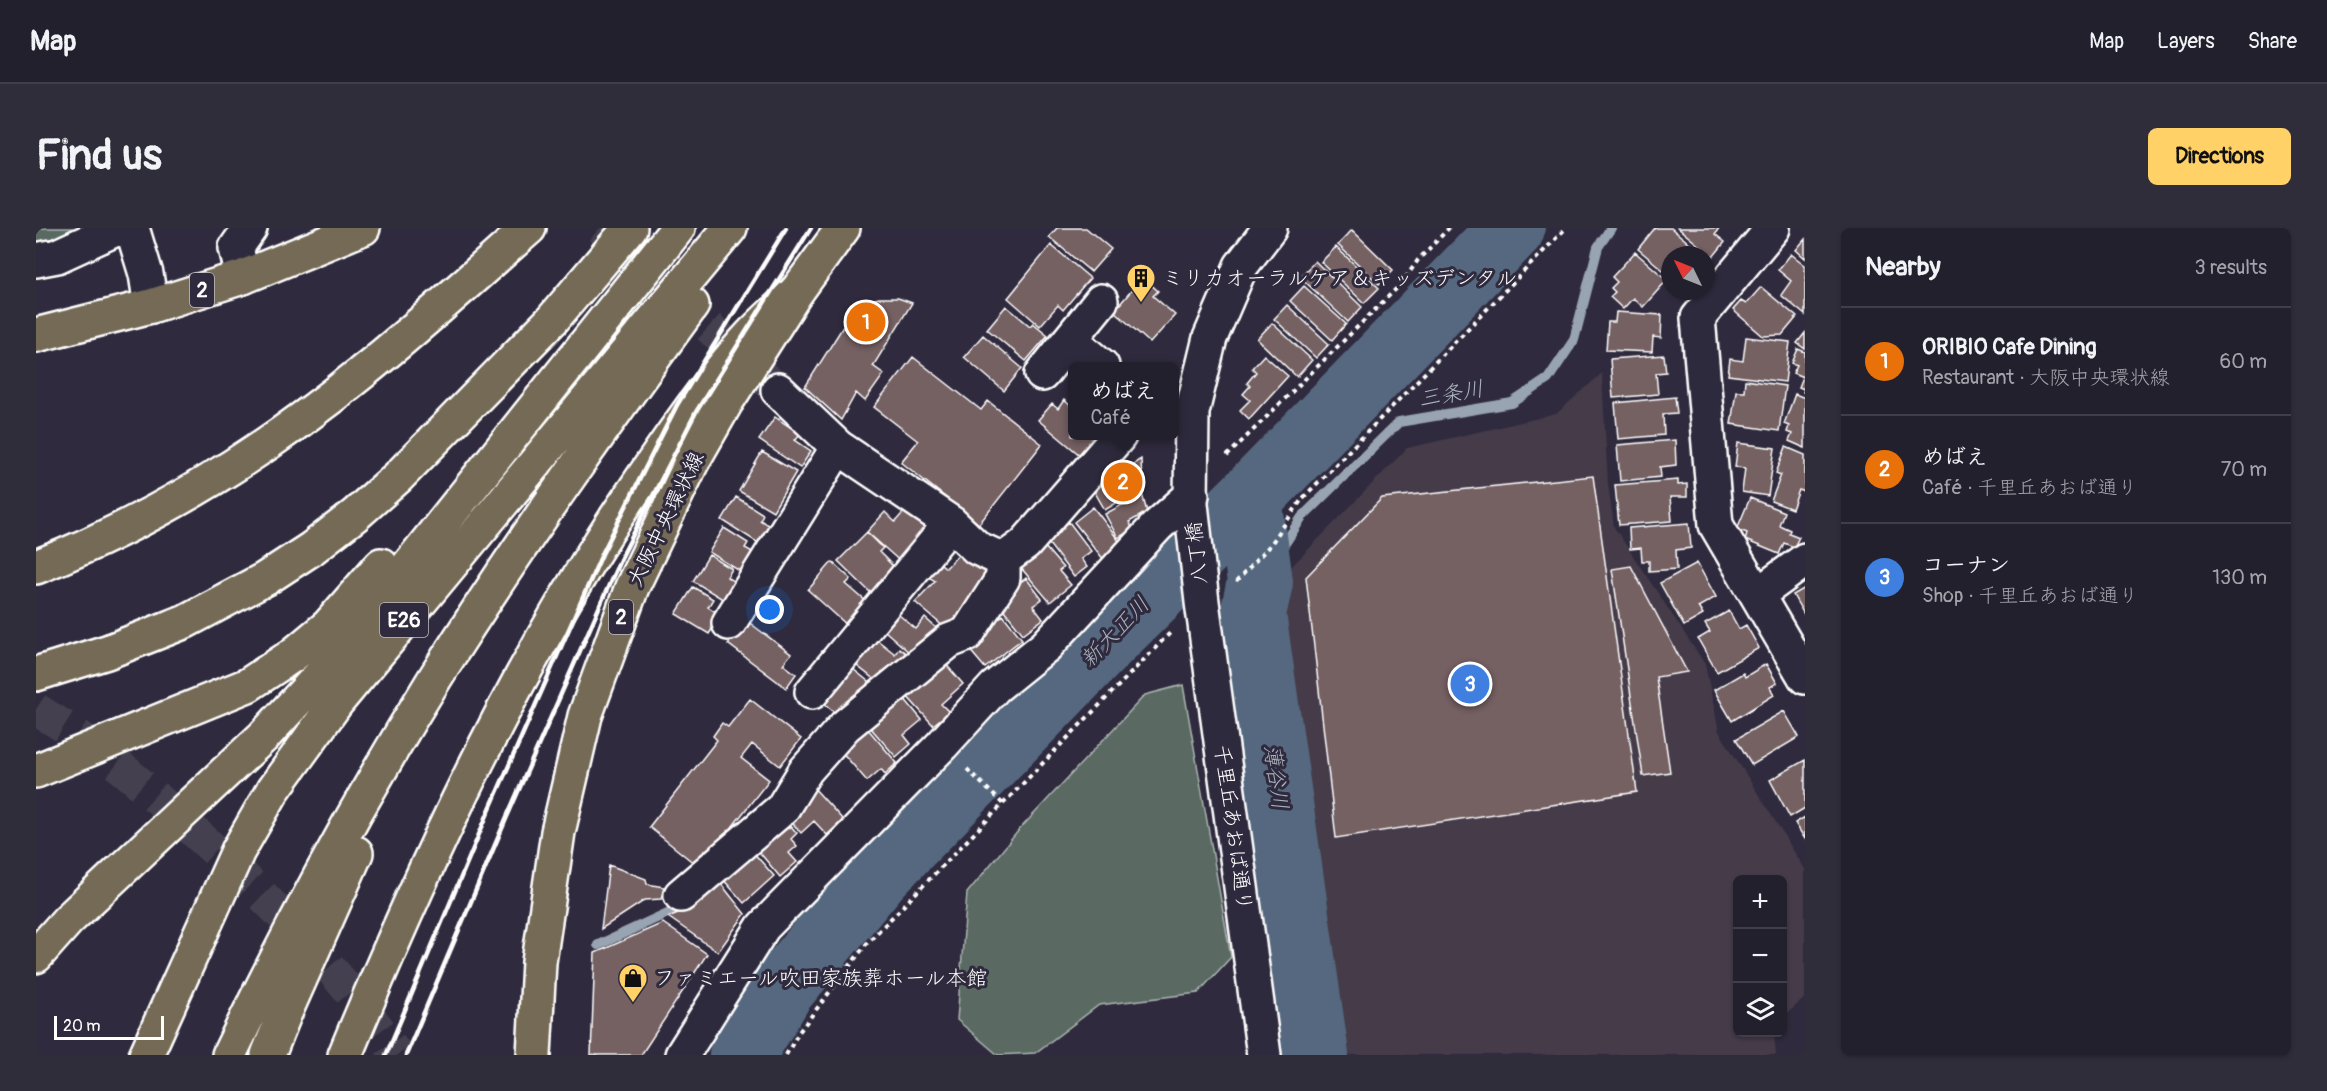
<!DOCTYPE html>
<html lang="en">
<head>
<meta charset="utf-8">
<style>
	:root { --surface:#23202e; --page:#2f2d3a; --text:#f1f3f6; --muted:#a3a3aa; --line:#403e4a; --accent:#ffd166 }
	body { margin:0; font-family:Pangolin,"Klee One",sans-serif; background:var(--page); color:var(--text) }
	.controls { position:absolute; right:18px; bottom:18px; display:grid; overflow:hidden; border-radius:9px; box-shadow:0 2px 4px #0004 }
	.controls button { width:54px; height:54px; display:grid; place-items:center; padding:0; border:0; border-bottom:2px solid var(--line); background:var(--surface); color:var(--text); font:30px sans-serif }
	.compass { position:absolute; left:1625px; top:18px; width:54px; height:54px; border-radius:50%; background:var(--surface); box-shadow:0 2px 4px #0004; rotate:313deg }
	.scale { position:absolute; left:18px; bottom:15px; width:110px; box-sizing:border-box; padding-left:6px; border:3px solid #fff; border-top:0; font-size:16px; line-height:21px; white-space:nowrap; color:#fff; -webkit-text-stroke:4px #2f2a3d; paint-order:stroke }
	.you { position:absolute; left:734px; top:382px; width:21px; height:21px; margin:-15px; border:4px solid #fff; border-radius:50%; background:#1a73e8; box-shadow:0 0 0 9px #1a73e833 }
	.badge { display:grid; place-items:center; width:39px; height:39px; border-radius:50%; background:var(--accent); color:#fff; font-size:20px; font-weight:700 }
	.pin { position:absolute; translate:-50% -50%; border:3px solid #fff; box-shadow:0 2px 6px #0006 }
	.popup { position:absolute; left:1032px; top:134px; width:111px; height:78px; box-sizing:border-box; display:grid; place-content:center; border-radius:9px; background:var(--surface); filter:drop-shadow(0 2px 4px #0005); font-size:20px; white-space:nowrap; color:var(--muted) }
	.popup b { font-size:22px; color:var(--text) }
	.popup::after { content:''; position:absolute; left:50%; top:100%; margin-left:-12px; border:12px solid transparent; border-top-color:var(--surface) }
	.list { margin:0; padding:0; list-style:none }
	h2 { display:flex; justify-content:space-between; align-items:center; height:78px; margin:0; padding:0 24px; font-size:26px }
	h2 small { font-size:20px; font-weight:400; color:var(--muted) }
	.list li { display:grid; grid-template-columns:39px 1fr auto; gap:18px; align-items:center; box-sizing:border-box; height:108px; padding:0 24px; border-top:2px solid var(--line) }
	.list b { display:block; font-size:22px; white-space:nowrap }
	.list p { margin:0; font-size:20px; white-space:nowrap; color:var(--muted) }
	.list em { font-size:20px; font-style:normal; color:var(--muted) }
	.icon { flex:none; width:33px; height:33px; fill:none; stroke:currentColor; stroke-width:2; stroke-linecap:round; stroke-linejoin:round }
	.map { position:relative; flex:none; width:1769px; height:827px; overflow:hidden; border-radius:9px }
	header { display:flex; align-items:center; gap:36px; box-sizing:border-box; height:84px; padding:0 30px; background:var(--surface); border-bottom:2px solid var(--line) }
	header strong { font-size:28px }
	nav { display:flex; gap:33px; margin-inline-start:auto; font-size:21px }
	.intro { display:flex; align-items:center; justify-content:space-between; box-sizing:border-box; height:144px; padding:0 36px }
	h1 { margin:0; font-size:42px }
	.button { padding:15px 27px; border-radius:9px; background:var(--accent); color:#111; font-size:21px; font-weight:700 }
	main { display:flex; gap:36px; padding:0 36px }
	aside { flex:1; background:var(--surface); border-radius:9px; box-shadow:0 2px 4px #0004 }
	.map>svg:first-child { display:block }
</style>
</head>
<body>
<header>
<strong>Map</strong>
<nav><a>Map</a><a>Layers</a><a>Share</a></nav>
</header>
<div class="intro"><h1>Find us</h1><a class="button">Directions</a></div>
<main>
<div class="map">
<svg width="1769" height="827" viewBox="0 0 1769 827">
	<rect width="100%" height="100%" fill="#2f2a3d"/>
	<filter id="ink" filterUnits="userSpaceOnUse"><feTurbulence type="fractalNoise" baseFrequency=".0167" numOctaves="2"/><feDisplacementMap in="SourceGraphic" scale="12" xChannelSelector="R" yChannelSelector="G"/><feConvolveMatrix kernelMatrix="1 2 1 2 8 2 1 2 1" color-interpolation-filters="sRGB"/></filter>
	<g filter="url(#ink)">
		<path fill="#443a48" d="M1566 145 1572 255 1578 299 1669 436 1683 503 1769 641V770L1747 789 1746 652H1702V804L1738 805 1740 827H1302L1247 371 1255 339 1371 220 1520 186Z"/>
		<path fill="#5a6b63" stroke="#acb5b1" stroke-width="1.5" d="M0 0H58L0 20Z
			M1147 457 1195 729 1162 765 1063 777 999 825 962 827 921 792 931 665 983 602 1109 467Z"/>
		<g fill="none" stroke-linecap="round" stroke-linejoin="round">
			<path stroke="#98a4b2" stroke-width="10" d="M1224 354 1266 289 1363 194 1476 175 1512 151 1538 112 1562 19 1575 0
				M562 717 651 676"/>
			<path stroke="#54677f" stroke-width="66" d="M1213 271 1224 354 1217 386 1280 827
				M706 827 746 761 841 647 1071 411 1213 271 1476 0"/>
		</g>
		<path fill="#756062" stroke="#fff" stroke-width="1.5" d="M1021 0H1050L1075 21 1055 44 1013 9Z
			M1619 0H1635L1659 20 1653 27H1634V48L1602 21Z
			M1642 0H1683L1679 6 1689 14 1677 29Z
			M1316 2 1357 42 1343 56 1302 17Z
			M1769 11V30L1760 22Z
			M1015 17 1054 50 1027 82 1022 77 1004 98 972 70Z
			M1300 19 1343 60 1328 75 1285 34Z
			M1599 24 1631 52 1607 79 1597 70 1587 81 1574 69 1579 64 1575 60 1581 54 1576 49Z
			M1755 26 1769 37V87L1745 67 1755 53 1742 42Z
			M1279 33 1326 79 1312 94 1264 49Z
			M1107 49 1122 63 1117 68 1139 87 1114 115 1078 83Z
			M1268 58 1310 96 1296 112 1254 73Z
			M1725 59 1761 89 1746 107 1727 108 1697 82 1705 73 1710 76Z
			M843 70H862L876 75 837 138 848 146 829 173 820 165 805 192 769 159 813 89 826 75Z
			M1251 77 1293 116 1280 130 1238 91Z
			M970 78 994 98 997 95 1012 107 990 133 951 101Z
			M1580 84 1626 87 1625 110 1617 109 1616 124 1570 122 1572 94H1579Z
			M1236 95 1276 132 1261 149 1221 111Z
			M1769 105V121L1761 115Z
			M947 107 986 140 968 163 928 129Z
			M1710 109 1754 114 1749 154 1692 147 1694 131 1707 133Z
			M1762 121 1769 124V165L1767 164 1768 161 1763 159 1767 149 1757 145 1761 137 1756 135Z
			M1228 127 1252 148 1213 191 1204 182 1214 172 1207 166 1214 158 1211 155 1220 144 1216 140Z
			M1628 127 1630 144 1620 145 1622 166 1577 170 1574 131Z
			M877 129 945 182 952 173 1006 216 943 296 865 234 882 213 838 179Z
			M1709 152 1749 158 1743 203 1695 196 1700 163H1708Z
			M1759 166 1769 170V220L1753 213 1756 206 1751 204 1753 198 1748 196Z
			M1639 169 1641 185 1627 186 1628 207 1582 211 1579 175Z
			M1028 172 1036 179V208H1063L1045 228 1002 192 1016 176 1022 181Z
			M739 189 764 206 759 212 775 223 764 240 723 212Z
			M1639 212 1640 237 1624 239 1625 249 1584 253 1581 217Z
			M1702 215 1739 220 1732 268 1706 264 1709 240 1699 239Z
			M1750 219 1769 227V264L1763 262 1756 281 1735 273 1745 247 1740 245Z
			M726 224 760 244 737 283 703 263Z
			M1105 231 1106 259 1069 282 1057 261Z
			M1557 248 1601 564 1300 610 1270 349 1346 270Z
			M1642 252V257L1651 256V269H1634L1636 293 1583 297 1579 257Z
			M1106 266 1111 284 1093 294 1097 301 1082 310 1069 286Z
			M700 269 727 286 724 292 738 301 727 318 686 292Z
			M1714 270 1748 284 1743 297 1754 302 1753 305 1763 309 1758 319 1748 315 1743 326 1709 312 1711 305 1701 301Z
			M1057 279 1087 318 1068 332 1038 294Z
			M871 280 897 303 867 336 831 304 849 284 859 294Z
			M1033 294 1055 323 1045 331 1051 339 1038 349 1010 312Z
			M1653 295 1655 320 1640 322 1641 341 1613 343V333H1606L1605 320 1594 321 1593 300Z
			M688 300 712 315 709 320 722 327 710 347 673 324Z
			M831 304 847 320 843 324 861 342 837 367 802 333Z
			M1009 319 1027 340 1023 343 1035 357 1014 374 985 340Z
			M923 326 936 338 939 335 959 353 932 376 909 400 879 374 899 353 893 349 905 336 910 340Z
			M673 327 696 341 691 349 704 358 693 375 657 353Z
			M796 334 815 351 810 356 832 375 812 398 772 362Z
			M1661 335 1680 369 1662 379 1667 387 1648 398 1624 355Z
			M1595 338 1651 444 1620 449 1634 544 1607 548 1576 341Z
			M990 350 1006 371 997 378 1007 391 987 406 964 377 979 365 976 361Z
			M657 359 677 371 672 379 685 387 673 406 640 386Z
			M1769 360V388L1757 367Z
			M1693 383 1703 401 1710 397 1723 420 1681 444 1662 411 1674 404 1669 396Z
			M863 387 880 401 889 390 907 406 883 433 849 403Z
			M967 387 986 411 949 440 933 421 949 409 946 405Z
			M710 392 755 426 747 436 760 446 750 460 692 416Z
			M840 411 859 426 863 420 878 431 848 459 820 437Z
			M907 433 927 456 905 476 913 484 897 497 869 466Z
			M1730 436 1741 455 1734 459 1738 467 1696 493 1678 462 1707 445 1709 449Z
			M817 441 843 462 809 494 788 475Z
			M867 469 886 492 868 507 875 516 860 529 833 498Z
			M714 471 765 511 744 538 716 516 705 530 733 552 664 640 613 599 681 512 677 508 686 495 692 499Z
			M1748 483 1763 509 1716 537 1700 511Z
			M831 500 861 535 849 546 845 541 831 553 805 523Z
			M1769 532V580L1754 589 1734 552Z
			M777 559 807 592 791 607 778 593 765 605 751 589Z
			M1769 589V611L1759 595Z
			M749 592 761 605 755 611 761 618 753 625 761 634 744 649 719 619Z
			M716 623 738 648 708 675 686 650Z
			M573 637 610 651 611 656 628 659 625 671 609 672 565 701Z
			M682 652 709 686 682 724 632 689 652 681Z
			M627 695 671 726 605 827H555L559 725Z"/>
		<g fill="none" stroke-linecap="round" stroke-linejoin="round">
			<path stroke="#443f50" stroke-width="33" stroke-dasharray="33 16" stroke-linecap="butt" d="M564 0 742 162"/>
			<path stroke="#443f50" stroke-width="33" stroke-dasharray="33 16" stroke-linecap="butt" d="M0 481C15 491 32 500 47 511 88 539 125 574 162 607 236 673 305 745 361 827"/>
			<g stroke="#fff" stroke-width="38">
				<path id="minor" d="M96 0 110 46 115 78
					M1737 0 1662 90 1680 297 1769 449
					M0 32 21 28 82 0
					M207 49 200 20 214 0
					M1035 112 1066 138
					M1006 146 1065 73
					M742 162 802 219 915 295 941 320 967 332 989 316 1083 208
					M1721 367 1769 332
					M693 395 802 219
					M776 464 915 295
					M645 667 746 581 770 542 809 498 913 413 931 406 967 350V332
					M646 827 727 699 906 517 959 459 1010 418 1121 298 1156 267
					M1228 827 1166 374 1155 276 1156 184 1174 110 1205 38 1234 0"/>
			</g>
			<g stroke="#fff" stroke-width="38">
				<path id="major" d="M0 107 115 78 207 49 327 0
					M498 827 503 734 522 604 549 488 596 359 656 234 689 176 761 63 807 0"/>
			</g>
			<g stroke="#fff" stroke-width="38">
				<path id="highway" d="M0 339C117 293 227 225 324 146 382 100 437 49 493 0
					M0 446 71 424 150 393 229 351 275 321 319 287 362 249 516 92 594 0
					M0 543 212 457 257 427 292 398 345 337
					M0 728 32 692 228 508 290 441 642 0
					M110 827 202 623 237 562 300 475 694 0
					M193 827C255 698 324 571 399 450 479 322 567 199 656 77
					M232 827 248 787 320 625
					M309 827C387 639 473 452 585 282 624 224 668 158 715 107 729 92 746 78 761 63"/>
			</g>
			<path stroke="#fff" stroke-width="4" stroke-dasharray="4.5 4.5" stroke-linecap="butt" d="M1191 228 1366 55 1382 32 1413 0
				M1200 354 1235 316 1266 271 1530 0
				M931 541 967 576
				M750 827 763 804 832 714 1134 405"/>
			<use href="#minor" stroke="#2f2a3d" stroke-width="33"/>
			<use href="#major" stroke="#756a55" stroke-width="33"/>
			<use href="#highway" stroke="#756a55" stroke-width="33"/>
			<path stroke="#fff" stroke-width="4.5" d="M350 827 452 585 566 326 641 177 750 0
				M370 827 470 591 584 332 660 184 775 0"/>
		</g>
	</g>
	<defs>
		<g id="building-pin" transform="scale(1.5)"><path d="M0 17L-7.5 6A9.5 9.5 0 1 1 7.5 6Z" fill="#ffd166" stroke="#2f2a3d"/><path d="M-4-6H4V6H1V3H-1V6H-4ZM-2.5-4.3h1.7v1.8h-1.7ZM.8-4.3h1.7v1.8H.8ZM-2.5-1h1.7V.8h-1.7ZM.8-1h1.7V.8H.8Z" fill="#111"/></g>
		<g id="shop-pin" transform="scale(1.5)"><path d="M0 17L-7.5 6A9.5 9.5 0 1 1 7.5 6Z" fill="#ffd166" stroke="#2f2a3d"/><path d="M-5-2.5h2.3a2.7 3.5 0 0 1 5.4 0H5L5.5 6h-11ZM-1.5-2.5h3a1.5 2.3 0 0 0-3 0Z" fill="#111"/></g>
	</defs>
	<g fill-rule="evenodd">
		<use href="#building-pin" x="1105" y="50"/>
		<use href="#shop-pin" x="597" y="750"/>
	</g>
	<g text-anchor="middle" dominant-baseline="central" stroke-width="6" stroke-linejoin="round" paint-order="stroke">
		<g fill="#2f2a3d" stroke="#c1bfc5" stroke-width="1.5">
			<rect x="154" y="45" width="24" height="34" rx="4.5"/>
			<rect x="573" y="372" width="24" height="34" rx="4.5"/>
			<rect x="344" y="375" width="48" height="34" rx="4.5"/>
		</g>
		<g font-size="20" font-weight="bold" fill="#fff">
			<text x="166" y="62">2</text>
			<text x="585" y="389">2</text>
			<text x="368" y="392">E26</text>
		</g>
		<g font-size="21" fill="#fff" stroke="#2f2a3d" text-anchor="start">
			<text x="1126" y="50">ミリカオーラルケア＆キッズデンタル</text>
			<text x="618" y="750">ファミエール吹田家族葬ホール本館</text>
		</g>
		<g font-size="21" fill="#fff" stroke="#2f2a3d">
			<text transform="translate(630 291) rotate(-64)">大阪中央環状線</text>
			<text transform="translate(1161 325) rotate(-96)">八丁橋</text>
			<text transform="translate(1197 600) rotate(82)">千里丘あおば通り</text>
		</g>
		<g font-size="22" font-style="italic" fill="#aab3bf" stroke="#2f2a3d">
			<text transform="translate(1415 166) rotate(-10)">三条川</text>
			<text transform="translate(1079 404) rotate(-46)">新大正川</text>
			<text transform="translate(1240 549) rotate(82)">薄谷川</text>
		</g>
	</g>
</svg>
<div class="controls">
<button>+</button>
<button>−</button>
<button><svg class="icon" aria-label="layers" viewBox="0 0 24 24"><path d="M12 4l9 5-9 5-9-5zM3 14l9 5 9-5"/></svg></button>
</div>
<svg class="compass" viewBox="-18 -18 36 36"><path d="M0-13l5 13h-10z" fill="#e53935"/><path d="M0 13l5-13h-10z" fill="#a3a3aa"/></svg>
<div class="scale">20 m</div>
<div class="you"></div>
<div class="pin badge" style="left:830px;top:94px;background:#e8710a">1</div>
<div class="pin badge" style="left:1087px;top:254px;background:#e8710a">2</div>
<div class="popup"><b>めばえ</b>Café</div>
<div class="pin badge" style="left:1434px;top:456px;background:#3f7fe0">3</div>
</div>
<aside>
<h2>Nearby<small>3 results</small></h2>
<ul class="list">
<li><span class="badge" style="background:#e8710a">1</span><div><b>ORIBIO Cafe Dining</b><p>Restaurant · 大阪中央環状線</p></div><em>60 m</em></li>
<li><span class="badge" style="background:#e8710a">2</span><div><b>めばえ</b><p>Café · 千里丘あおば通り</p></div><em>70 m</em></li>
<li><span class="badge" style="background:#3f7fe0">3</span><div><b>コーナン</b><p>Shop · 千里丘あおば通り</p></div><em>130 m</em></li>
</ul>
</aside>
</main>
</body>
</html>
